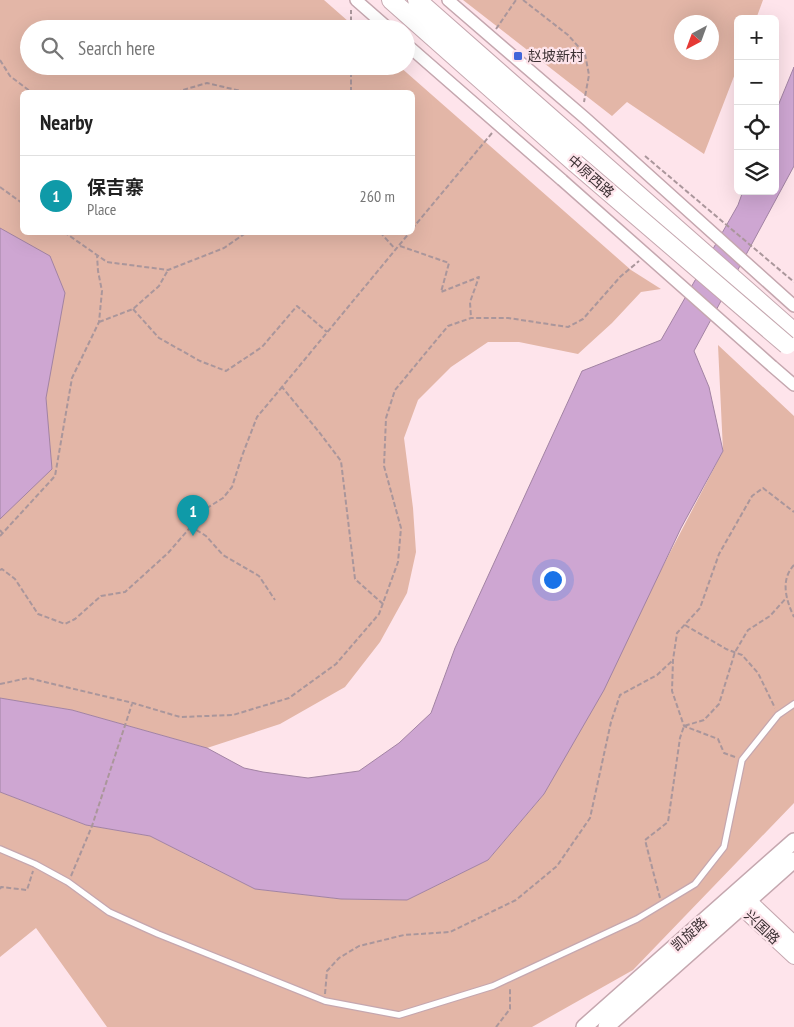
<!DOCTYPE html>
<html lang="en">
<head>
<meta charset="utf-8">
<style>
	:root { --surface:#fff; --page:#f6f6f6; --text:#222; --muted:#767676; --line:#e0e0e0; --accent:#0b8043 }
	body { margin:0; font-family:"PT Sans Narrow","Noto Sans SC",sans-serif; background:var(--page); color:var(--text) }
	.controls { position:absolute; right:15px; top:15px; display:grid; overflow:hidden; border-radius:8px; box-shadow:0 5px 20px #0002 }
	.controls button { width:45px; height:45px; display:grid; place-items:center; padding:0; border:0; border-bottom:1px solid var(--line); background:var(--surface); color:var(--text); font:25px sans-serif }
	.compass { position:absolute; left:674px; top:15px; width:45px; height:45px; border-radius:50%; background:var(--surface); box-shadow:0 5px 20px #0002; rotate:221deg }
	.you { position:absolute; left:552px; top:579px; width:18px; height:18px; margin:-12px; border:4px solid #fff; border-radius:50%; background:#1a73e8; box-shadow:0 0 0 8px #1a73e833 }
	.badge { display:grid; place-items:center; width:32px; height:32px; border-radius:50%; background:var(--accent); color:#fff; font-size:16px; font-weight:700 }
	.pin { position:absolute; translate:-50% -41px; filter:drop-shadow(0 1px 2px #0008) }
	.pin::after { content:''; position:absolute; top:26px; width:18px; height:15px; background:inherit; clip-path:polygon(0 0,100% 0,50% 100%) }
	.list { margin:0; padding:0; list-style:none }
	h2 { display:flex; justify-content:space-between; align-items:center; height:65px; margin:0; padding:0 20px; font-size:21px }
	h2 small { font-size:16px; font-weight:400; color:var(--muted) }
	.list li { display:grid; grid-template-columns:32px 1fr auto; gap:15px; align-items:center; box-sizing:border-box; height:80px; padding:0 20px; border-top:1px solid var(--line) }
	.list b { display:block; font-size:19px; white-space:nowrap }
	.list p { margin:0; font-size:16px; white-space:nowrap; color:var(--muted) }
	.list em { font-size:16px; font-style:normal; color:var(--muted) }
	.icon { flex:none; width:28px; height:28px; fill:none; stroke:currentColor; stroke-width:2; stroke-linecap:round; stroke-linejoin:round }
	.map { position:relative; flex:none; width:794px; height:1027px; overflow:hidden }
	.search { position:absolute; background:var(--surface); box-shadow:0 5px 20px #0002; left:20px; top:20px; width:395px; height:55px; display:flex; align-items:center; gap:12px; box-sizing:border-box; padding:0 18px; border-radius:28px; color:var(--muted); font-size:19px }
	.panel { position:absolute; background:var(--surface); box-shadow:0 5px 20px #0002; left:20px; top:90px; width:395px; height:145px; border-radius:8px }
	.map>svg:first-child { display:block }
</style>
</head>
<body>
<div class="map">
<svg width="794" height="1027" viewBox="0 0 794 1027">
	<rect width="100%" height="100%" fill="#fee4eb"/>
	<path fill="#e3b6a7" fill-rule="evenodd" d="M0 0H324L357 29H29V66H399L631 270 661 289 641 292 612 323 578 354 519 342H488L451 367 418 400 404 438 413 508 416 552 407 593 380 642 345 687 280 724 207 748 72 710 0 698ZM22 92H412V232H22Z
		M463 0H763L756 19H738V66L704 154 627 102 612 116ZM682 22H712V52H682Z
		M718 345 794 416V803L633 970 532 1027H107L36 928 0 957V792L86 825 150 836 255 889 341 899 407 900 488 860 544 794 723 451Z"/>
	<path fill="#cea6d2" stroke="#a283a3" d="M794 67V166L694 351 709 387 723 451 681 528 604 690 544 794 488 860 407 900 341 899 255 889 150 836 86 825 0 792V698L72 710 207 748 244 768 263 772 308 778 359 771 399 743 431 713 455 648 582 371 661 340 738 205 743 191H775V113Z
		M0 228 50 256 65 293 46 398 52 469 0 519Z"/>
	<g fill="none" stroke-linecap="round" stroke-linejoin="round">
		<g stroke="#c5a7af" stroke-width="8">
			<path id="service" d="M0 849 35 864 68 882 109 912 158 934 325 1001 399 1015 493 986 637 919 695 884 724 847 742 760 778 715 794 704"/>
		</g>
		<g stroke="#c5a7af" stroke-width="14">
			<path id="minor" d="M356 0 389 29
				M448 0 585 118 794 306
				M406 44 562 180
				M772 366 794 385"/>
		</g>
		<g stroke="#c5a7af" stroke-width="16">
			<path id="tertiary" d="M742 894 794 943
				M733 900 794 957"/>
		</g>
		<g stroke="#c5a7af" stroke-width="18">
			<path id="secondary" d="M584 1027 794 841
				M606 1027 794 860"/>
		</g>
		<g stroke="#c5a7af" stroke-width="20">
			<path id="primary" d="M391 0 575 163
				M417 0 794 332"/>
		</g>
		<path stroke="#aa969b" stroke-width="2" stroke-dasharray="5 2.5" stroke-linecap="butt" d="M523 0 568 35 585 54 589 75 584 102
			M351 29V10
			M496 29 516 0
			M0 60 10 76 31 92
			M176 92 207 83 245 92
			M351 92V66
			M645 156 794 282
			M0 187 22 203
			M412 229 492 133
			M64 232 107 262 168 270 224 248 247 232
			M380 232 396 250
			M400 246 449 263 441 292 479 277 470 302 471 318
			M133 309 159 338 200 361 226 371 262 347 297 306 327 332
			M99 322 133 309 159 286 168 270
			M190 526 206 536 223 555 259 576 275 600
			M0 530 3 534
			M0 536 55 476 72 378 99 322 102 291 98 271 97 255
			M794 565C780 580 786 600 794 617
			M0 570 2 569 15 579 38 614 65 624 75 619 101 596 125 592 168 553 194 523 199 513 223 498 232 487 242 456 257 417 282 387
			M383 604 355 579 341 461 319 432 282 387 410 232
			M685 625 726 649 742 655 758 673 775 708
			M0 684 28 678 133 703 180 717 233 715 289 698 336 664 379 614 398 562 401 528 384 466 386 418 395 390 448 326 471 318H508L568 327 583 319 620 277 639 261
			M735 757 724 753 718 739 684 726 672 691 673 660 677 633 700 608 719 554 752 496 763 488 794 512
			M71 876 92 826 132 704
			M0 889 1 887 27 890 33 871
			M660 898 645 840 668 822 680 738 684 726 704 720 719 704 735 652 748 630 770 616 787 597
			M325 994 327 971 339 958 359 946 404 935 450 932 516 900 557 866 590 818 611 722 620 695 657 675 673 660
			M496 1027 510 1009V987"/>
		<use href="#service" stroke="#fff" stroke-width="5.5"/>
		<use href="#minor" stroke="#fff" stroke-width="11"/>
		<use href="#tertiary" stroke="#fff" stroke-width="14"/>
		<use href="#secondary" stroke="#fff" stroke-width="15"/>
		<use href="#primary" stroke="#fff" stroke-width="18"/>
		<g stroke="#c5a7af" stroke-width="14" stroke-linecap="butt">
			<path id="minor-bridge" d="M562 180 772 366"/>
		</g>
		<g stroke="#c5a7af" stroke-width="20" stroke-linecap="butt">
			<path id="primary-bridge" d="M575 163 787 345"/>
		</g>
		<use href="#minor-bridge" stroke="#fff" stroke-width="11"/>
		<use href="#primary-bridge" stroke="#fff" stroke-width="18"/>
	</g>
	<rect fill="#4266d9" stroke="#fee4eb" stroke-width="2" x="513" y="51" width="10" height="10" rx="2.5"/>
	<g text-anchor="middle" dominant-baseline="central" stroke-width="4.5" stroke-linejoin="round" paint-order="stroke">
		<g font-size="14" fill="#3d3134" stroke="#fee4eb" text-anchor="start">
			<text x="528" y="56">赵坡新村</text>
		</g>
		<g font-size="14" fill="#3d3134" stroke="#fee4eb">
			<text transform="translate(591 176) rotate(41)">中原西路</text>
			<text transform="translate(762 927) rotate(43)">兴国路</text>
			<text transform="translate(689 934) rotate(-42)">凯旋路</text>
		</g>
	</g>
</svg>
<div class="controls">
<button>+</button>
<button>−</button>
<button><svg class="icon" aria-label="locate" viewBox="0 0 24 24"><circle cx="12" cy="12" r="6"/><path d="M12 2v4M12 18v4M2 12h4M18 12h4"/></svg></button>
<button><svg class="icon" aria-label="layers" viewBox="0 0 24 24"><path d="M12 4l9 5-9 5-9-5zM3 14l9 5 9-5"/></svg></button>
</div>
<svg class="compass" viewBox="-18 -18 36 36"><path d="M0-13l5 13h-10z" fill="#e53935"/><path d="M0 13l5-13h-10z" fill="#767676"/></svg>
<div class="you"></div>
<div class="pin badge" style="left:193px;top:536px;background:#0f9aa8">1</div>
<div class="search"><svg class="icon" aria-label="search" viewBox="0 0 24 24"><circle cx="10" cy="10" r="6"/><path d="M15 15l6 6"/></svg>Search here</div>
<section class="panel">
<h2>Nearby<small></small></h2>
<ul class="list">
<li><span class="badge" style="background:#0f9aa8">1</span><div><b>保吉寨</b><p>Place</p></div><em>260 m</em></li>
</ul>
</section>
</div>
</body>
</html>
